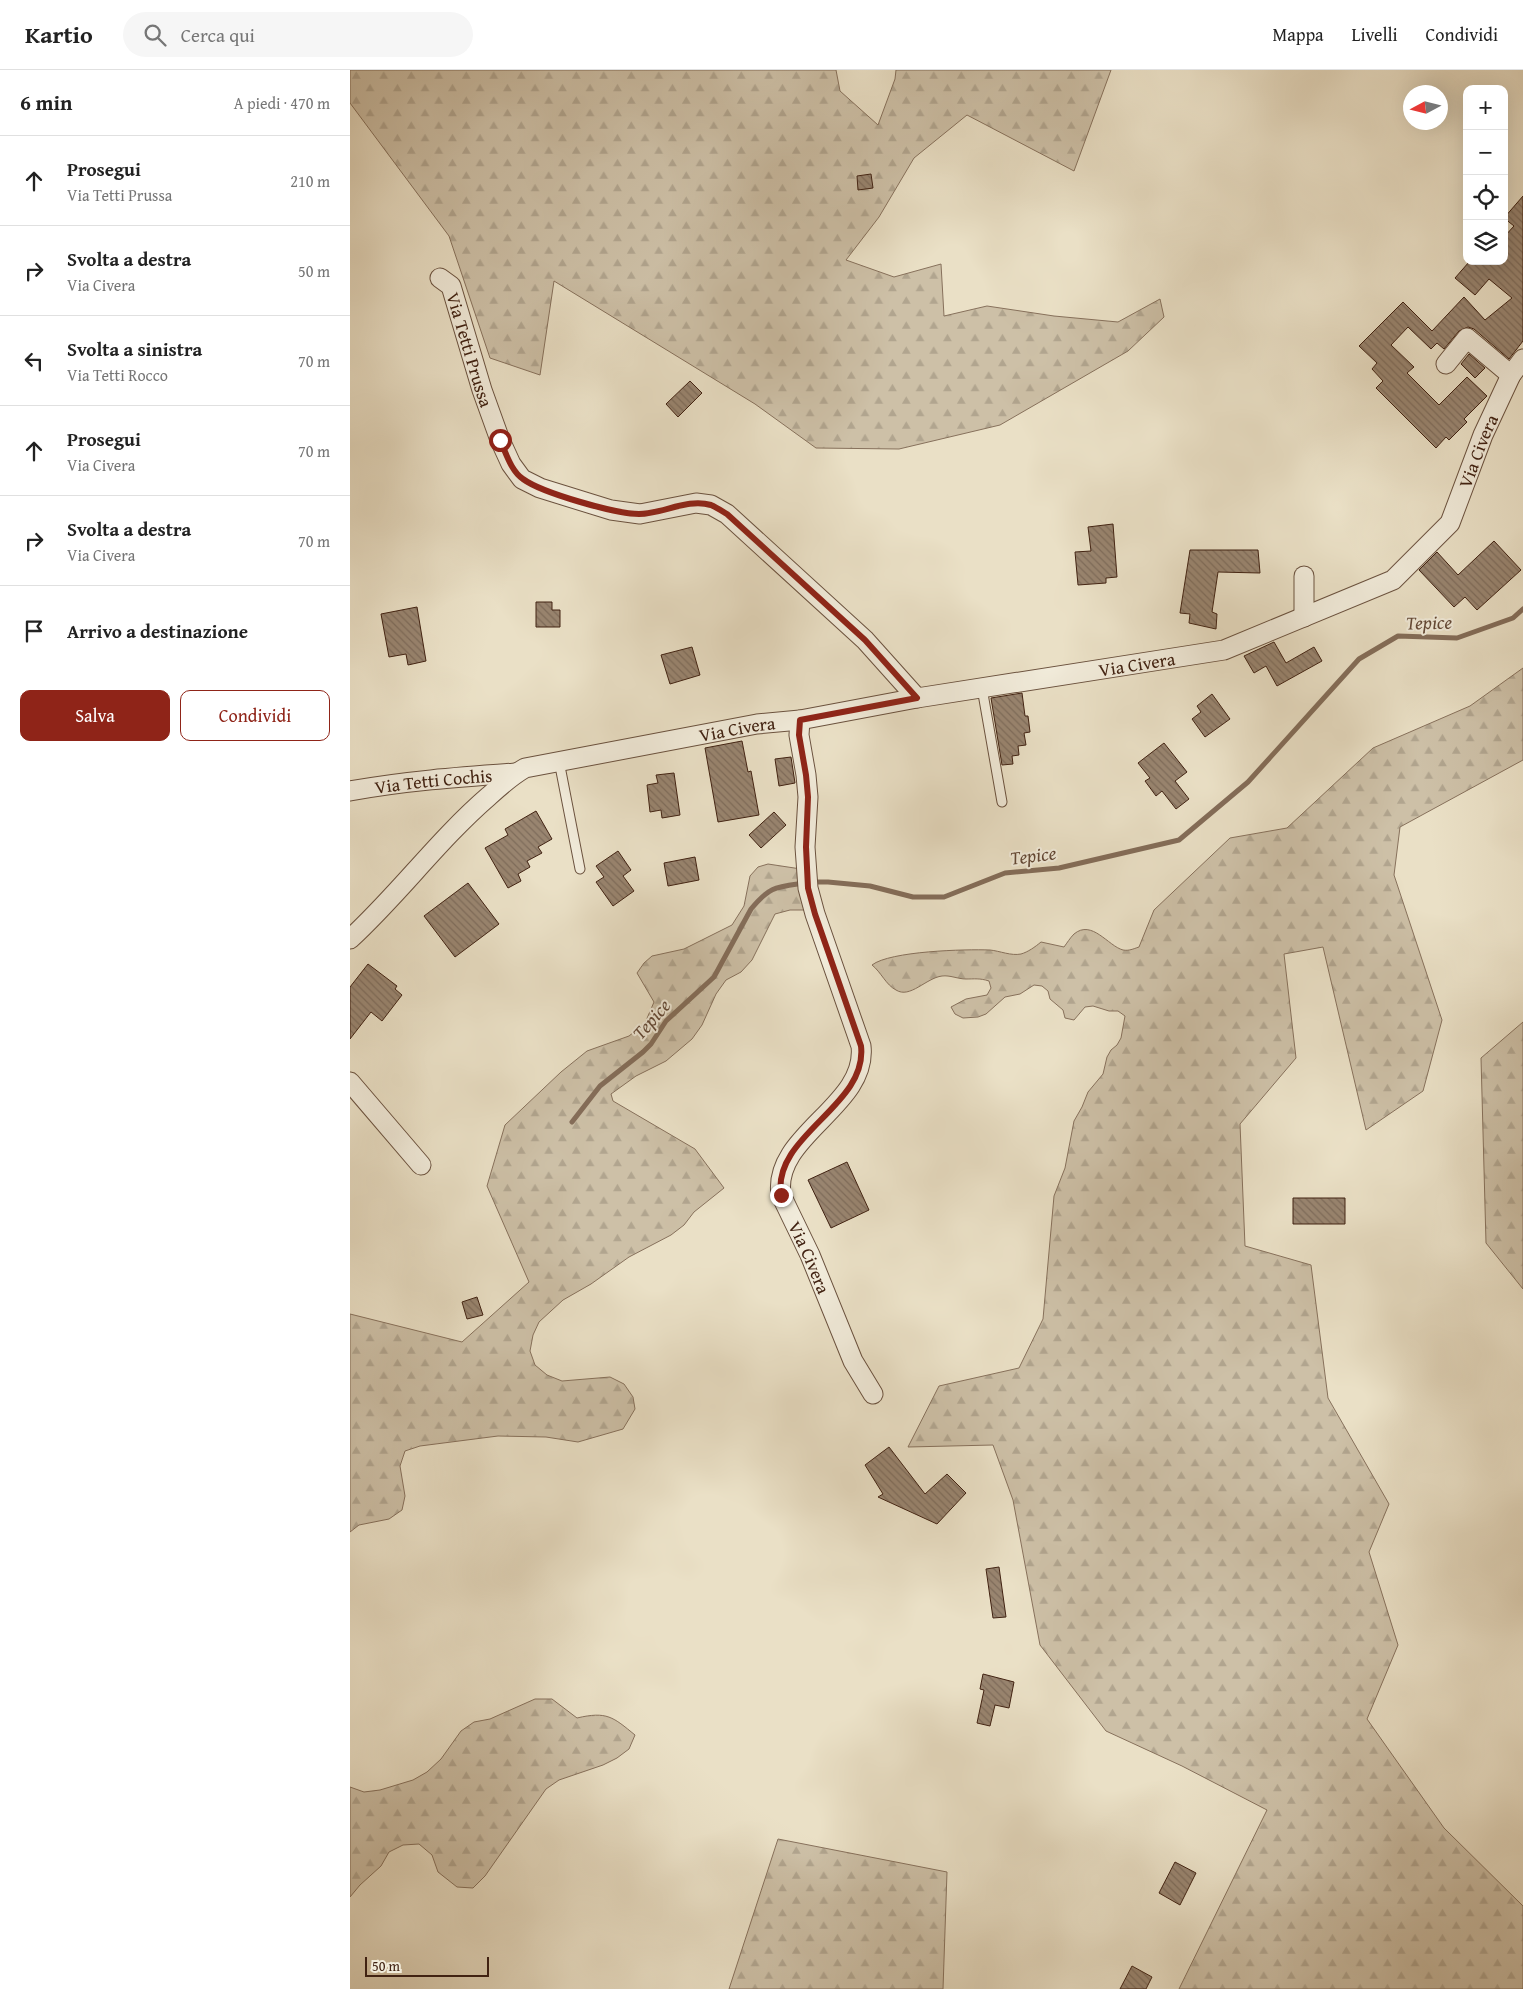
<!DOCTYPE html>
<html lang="it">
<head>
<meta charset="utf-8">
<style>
	:root { --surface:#fff; --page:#f6f6f6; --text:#222; --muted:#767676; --line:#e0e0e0; --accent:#8f2418 }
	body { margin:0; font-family:"Gentium Book Plus",serif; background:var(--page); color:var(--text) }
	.controls { position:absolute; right:15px; top:15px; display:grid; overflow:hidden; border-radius:10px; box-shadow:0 5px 20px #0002 }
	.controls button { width:45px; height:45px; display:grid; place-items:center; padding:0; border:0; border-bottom:1px solid var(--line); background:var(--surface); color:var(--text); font:25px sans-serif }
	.compass { position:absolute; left:1053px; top:15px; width:45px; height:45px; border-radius:50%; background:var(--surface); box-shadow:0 5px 20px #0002; rotate:263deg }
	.scale { position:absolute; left:15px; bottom:12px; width:124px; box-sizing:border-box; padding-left:5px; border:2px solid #412212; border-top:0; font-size:14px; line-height:18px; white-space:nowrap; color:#412212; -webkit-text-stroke:4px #f1ebda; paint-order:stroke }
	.stop { position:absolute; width:15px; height:15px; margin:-11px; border:4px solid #8f2418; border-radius:50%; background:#fff }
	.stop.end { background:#8f2418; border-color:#fff; box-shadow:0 1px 5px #0008 }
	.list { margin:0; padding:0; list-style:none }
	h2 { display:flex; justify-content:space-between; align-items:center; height:65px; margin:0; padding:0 20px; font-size:21px }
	h2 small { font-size:16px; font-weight:400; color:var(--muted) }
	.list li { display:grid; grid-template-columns:32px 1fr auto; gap:15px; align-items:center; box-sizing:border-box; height:90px; padding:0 20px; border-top:1px solid var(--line) }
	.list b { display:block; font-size:19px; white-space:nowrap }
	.list p { margin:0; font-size:16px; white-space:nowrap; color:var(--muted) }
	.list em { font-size:16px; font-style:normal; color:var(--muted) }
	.actions { display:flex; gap:10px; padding:15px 20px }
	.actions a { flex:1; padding:11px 0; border:1px solid var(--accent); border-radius:10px; text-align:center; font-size:18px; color:var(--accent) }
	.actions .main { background:var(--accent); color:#fff }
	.icon { flex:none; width:28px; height:28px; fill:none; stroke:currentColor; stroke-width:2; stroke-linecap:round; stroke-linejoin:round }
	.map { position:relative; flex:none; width:1173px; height:1919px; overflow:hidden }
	header { display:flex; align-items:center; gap:30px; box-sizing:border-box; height:70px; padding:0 25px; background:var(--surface); border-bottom:1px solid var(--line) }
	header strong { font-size:24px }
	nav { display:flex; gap:28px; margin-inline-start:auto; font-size:18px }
	.search { width:350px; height:45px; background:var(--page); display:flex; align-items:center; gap:12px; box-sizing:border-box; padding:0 18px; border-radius:28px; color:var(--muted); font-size:19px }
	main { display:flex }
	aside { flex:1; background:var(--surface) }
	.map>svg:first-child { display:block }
</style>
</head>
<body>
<header>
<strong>Kartio</strong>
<div class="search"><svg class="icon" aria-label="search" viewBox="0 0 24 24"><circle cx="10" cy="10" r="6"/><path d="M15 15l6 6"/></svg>Cerca qui</div>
<nav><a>Mappa</a><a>Livelli</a><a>Condividi</a></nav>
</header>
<main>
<aside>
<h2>6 min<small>A piedi · 470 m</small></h2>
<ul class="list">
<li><svg class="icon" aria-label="ahead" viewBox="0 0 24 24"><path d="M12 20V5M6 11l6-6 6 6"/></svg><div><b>Prosegui</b><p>Via Tetti Prussa</p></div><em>210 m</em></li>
<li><svg class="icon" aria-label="right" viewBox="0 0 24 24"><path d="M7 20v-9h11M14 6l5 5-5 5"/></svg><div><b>Svolta a destra</b><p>Via Civera</p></div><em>50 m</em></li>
<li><svg class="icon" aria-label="left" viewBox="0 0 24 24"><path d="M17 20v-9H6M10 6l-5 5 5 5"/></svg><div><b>Svolta a sinistra</b><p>Via Tetti Rocco</p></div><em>70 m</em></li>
<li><svg class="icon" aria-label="ahead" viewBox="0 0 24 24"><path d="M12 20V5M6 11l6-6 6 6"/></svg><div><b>Prosegui</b><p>Via Civera</p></div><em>70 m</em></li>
<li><svg class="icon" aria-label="right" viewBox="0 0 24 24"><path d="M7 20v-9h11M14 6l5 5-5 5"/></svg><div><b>Svolta a destra</b><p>Via Civera</p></div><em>70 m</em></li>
<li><svg class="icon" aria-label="arrive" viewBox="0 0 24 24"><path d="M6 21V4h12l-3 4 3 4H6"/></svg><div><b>Arrivo a destinazione</b></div></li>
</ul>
<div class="actions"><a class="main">Salva</a><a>Condividi</a></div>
</aside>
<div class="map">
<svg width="1173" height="1919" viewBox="0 0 1173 1919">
	<defs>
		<pattern id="forest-firs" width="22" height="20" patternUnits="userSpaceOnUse" patternTransform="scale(1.25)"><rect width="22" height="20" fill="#cdc0a7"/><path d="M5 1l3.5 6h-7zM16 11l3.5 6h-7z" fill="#b1a58f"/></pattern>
		<pattern id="building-back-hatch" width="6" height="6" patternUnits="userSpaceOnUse" patternTransform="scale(1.25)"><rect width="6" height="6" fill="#998570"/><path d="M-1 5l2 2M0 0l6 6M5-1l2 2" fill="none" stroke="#7e6c5b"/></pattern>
	</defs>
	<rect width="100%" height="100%" fill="#eae0c6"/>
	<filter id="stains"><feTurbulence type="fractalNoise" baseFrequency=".004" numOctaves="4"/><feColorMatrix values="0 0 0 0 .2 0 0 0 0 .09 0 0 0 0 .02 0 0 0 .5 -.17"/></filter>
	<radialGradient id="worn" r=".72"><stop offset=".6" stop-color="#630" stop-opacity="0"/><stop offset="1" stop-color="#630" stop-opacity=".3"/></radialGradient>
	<path fill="url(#forest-firs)" stroke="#87715c" d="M0 0H486L490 21 528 55 545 9 546 0H761L724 101 617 45 564 88 529 147 496 190 544 207 591 194 594 246 637 236 704 246 768 252 810 229 814 247 778 281 650 355 549 379 466 378 405 334 204 211 190 305 140 288 99 166 0 33Z
		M1173 598V690L1050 757 1044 805 1092 950 1073 1021 1016 1060 973 877 934 884 946 988 890 1054 895 1176 961 1195 978 1328 1039 1434 1019 1482 1048 1575 1017 1649 1094 1758 1173 1836V1919H829L917 1740 832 1696 756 1661 690 1575 663 1430 643 1375 558 1377 589 1316 669 1298 693 1249 704 1126 715 1098 724 1051 732 1037 738 1022 753 1004 757 987 761 980 767 975 771 968 775 946 768 941H759L743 936 735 937 724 950 715 948 713 940 700 929 698 921 692 916 684 915 670 924 655 927 636 944 628 947 613 948 605 944 601 937 616 929 637 925 641 918 639 911C630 908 624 909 616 909 608 909 600 905 592 906 576 908 560 929 546 920 536 915 531 902 522 895 540 881 616 879 640 880 650 881 661 886 671 884 678 882 685 877 691 872L714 877C717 873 720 868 724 864 742 849 758 876 773 880 779 881 783 879 789 877L804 840 880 768 937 758 1023 678 1120 636Z
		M418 794 451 799 456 840H440L425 844 402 890 391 902 376 910 366 924 352 955 342 969 316 991 286 1006 261 1024 263 1031 345 1079 374 1118 344 1142 334 1155 321 1165 279 1187 241 1214 213 1230 189 1252 183 1265 180 1281 185 1295 197 1305 212 1311 260 1307 274 1314 283 1327 285 1339 273 1359 228 1372 196 1367 148 1366 70 1376 55 1381 50 1396 55 1426 52 1440 39 1449 9 1455 0 1462V1244L112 1272 179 1212 137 1116 155 1055 211 1002 237 981 279 966 295 953 304 932 287 903 294 893 302 886 334 879 382 855 394 836 400 806 408 797Z
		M1173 952V1219L1136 1173 1131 988Z
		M185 1629H202L227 1648C257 1641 263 1647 285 1665L279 1679 267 1688 253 1695 209 1710 196 1719 135 1806 123 1818 107 1817 88 1802 82 1785 69 1774 53 1775 39 1782 31 1796 10 1815 0 1827V1717L14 1722 30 1720 63 1710 77 1702 91 1689 111 1661 124 1652 140 1649Z
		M428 1769 597 1802 593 1919H379Z"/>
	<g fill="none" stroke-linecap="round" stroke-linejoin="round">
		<path stroke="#846d59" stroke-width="5" d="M462 812H478L520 816 563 827H594L655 803 709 798 829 770 898 712 1009 589 1048 566 1107 568 1163 548 1173 539
			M222 1052 250 1016 293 982 301 974 316 951 364 907 401 839C420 816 426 817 454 813"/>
	</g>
	<path fill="url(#building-back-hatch)" stroke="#412212" d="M521 104 523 118 508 120 507 106Z
		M1173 126V271L1159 289 1124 259 1118 257 1109 261 1094 279 1087 273 1081 279 1058 257 1041 275 1064 297 1057 303 1089 335 1117 307 1137 326 1114 349 1117 352 1099 370 1096 367 1086 378 1026 318 1033 311 1022 299 1027 293 1009 276 1053 232 1082 261 1114 227 1135 250 1162 228 1139 209 1125 225 1105 208 1119 192 1124 194 1127 191H1154V167L1164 156 1154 148Z
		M1119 284 1135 298 1125 308 1111 294Z
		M340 311 352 323 328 347 316 334Z
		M763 454 767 507 756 508V513L728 515 725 482 741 481 738 457Z
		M1144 471 1171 500 1127 540 1115 527 1104 537 1069 500 1087 482 1108 505Z
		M840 480H908L910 503 868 502 862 542 867 544 866 559 839 553 840 544 830 543Z
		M186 532H202V540H210V557H186Z
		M67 537 76 591 58 595 56 584 39 587 31 544Z
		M924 572 936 593 964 577 972 591 927 616 916 596 904 603 894 586Z
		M342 577 350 605 320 614 311 585Z
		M672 623 675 646H678L680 662 674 663 676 675 668 676 669 685 662 686 663 694 652 695 641 628Z
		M862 624 880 649 855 667 842 649 851 642 847 636Z
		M392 671 398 702 401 701 409 745 368 752 355 678Z
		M814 673 837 702 825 711 839 729 826 739 812 721 806 726 795 711 800 708 788 693Z
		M441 687 445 713 429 716 425 689Z
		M324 703 330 745 312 748 311 740 300 742 297 715 308 713 306 705Z
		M186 741 202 769 188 777 192 783 177 791 180 797 168 804 171 811 158 818 135 778 158 765 155 759Z
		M424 742 436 755 411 778 399 765Z
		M268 781 281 800 273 806 284 821 263 836 246 812 254 807 246 796Z
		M345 787 349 810 318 816 314 793Z
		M118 813 149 854 105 887 74 846Z
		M18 894 47 916 45 919 52 925 32 951 21 942 0 969V917Z
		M497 1092 519 1140 481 1158 458 1110Z
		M943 1128H995V1154H943Z
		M127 1227 133 1245 117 1249 112 1232Z
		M539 1377 575 1424 597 1404 616 1423 587 1454 528 1427 533 1424 515 1395Z
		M649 1497 656 1547 643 1548 636 1499Z
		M633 1604 664 1612 659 1638 645 1635 640 1656 627 1653 634 1620 630 1619Z
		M825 1792 846 1803 830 1835 809 1823Z
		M782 1896 802 1907 796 1919H770Z"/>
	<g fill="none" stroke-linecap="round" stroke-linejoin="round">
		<g stroke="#6b523f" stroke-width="11">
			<path id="service" d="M632 618 652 732
				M209 691 230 799"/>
		</g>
		<g stroke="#6b523f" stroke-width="21">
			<g id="minor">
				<path id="s1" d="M90 208 101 216 132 320 150 370 161 394 172 409 190 418 261 440 290 444 346 433 361 435 377 444 515 570 567 628"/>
				<path d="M1096 294 1117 268 1161 305"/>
				<path d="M954 506V547"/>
				<path id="s2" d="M450 650 449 665 456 705 458 727 455 777 458 818 465 844 511 976C518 1036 422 1065 431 1125L460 1185 503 1291 523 1324"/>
				<path id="s3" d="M0 721C54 711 110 707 165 703"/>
				<path id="s4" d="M0 869C49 824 88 770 139 726 150 716 161 706 175 698L407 654 450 650 567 628 874 580 1043 510 1100 453 1133 365 1161 305 1173 289"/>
				<path d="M0 1012 71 1095"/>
			</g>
		</g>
		<use href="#service" stroke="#f1ebda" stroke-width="9"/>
		<use href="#minor" stroke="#f1ebda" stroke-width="19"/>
	</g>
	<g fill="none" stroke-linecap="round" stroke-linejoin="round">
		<path stroke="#8f2418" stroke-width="6" d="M150 370C156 383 161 401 173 409 192 423 266 444 289 444 313 444 337 428 361 435 366 437 372 441 377 444L515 570 567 628 450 650 449 665 456 705 458 727 456 777 458 818 465 844 511 976C518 1036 422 1065 431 1125"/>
	</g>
	<g text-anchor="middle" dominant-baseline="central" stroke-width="4" stroke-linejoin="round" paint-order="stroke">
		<g font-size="18" fill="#412212" stroke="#f1ebda">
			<text stroke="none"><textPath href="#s1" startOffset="80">Via Tetti Prussa</textPath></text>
			<text stroke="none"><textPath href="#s4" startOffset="1295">Via Civera</textPath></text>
			<text stroke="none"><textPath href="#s4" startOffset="866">Via Civera</textPath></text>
			<text stroke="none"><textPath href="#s4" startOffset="461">Via Civera</textPath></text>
			<text stroke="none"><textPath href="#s3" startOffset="84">Via Tetti Cochis</textPath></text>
			<text stroke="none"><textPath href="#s2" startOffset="580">Via Civera</textPath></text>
		</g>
		<g font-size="19" font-style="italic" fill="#634836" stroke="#f1ebda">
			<text transform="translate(1079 552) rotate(-1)">Tepice</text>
			<text transform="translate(683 785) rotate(-7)">Tepice</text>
			<text transform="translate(301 949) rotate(-49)">Tepice</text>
		</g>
	</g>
	<rect width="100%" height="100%" filter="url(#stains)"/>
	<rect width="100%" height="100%" fill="url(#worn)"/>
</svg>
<div class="controls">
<button>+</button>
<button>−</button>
<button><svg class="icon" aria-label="locate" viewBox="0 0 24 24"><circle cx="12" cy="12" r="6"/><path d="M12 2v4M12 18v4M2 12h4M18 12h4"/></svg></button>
<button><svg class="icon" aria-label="layers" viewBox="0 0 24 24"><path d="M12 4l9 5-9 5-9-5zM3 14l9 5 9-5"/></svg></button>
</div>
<svg class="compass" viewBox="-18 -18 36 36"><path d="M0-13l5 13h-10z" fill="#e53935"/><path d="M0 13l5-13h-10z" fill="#767676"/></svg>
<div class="scale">50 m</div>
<div class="stop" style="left:150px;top:370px"></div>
<div class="stop end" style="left:431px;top:1125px"></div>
</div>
</main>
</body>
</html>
